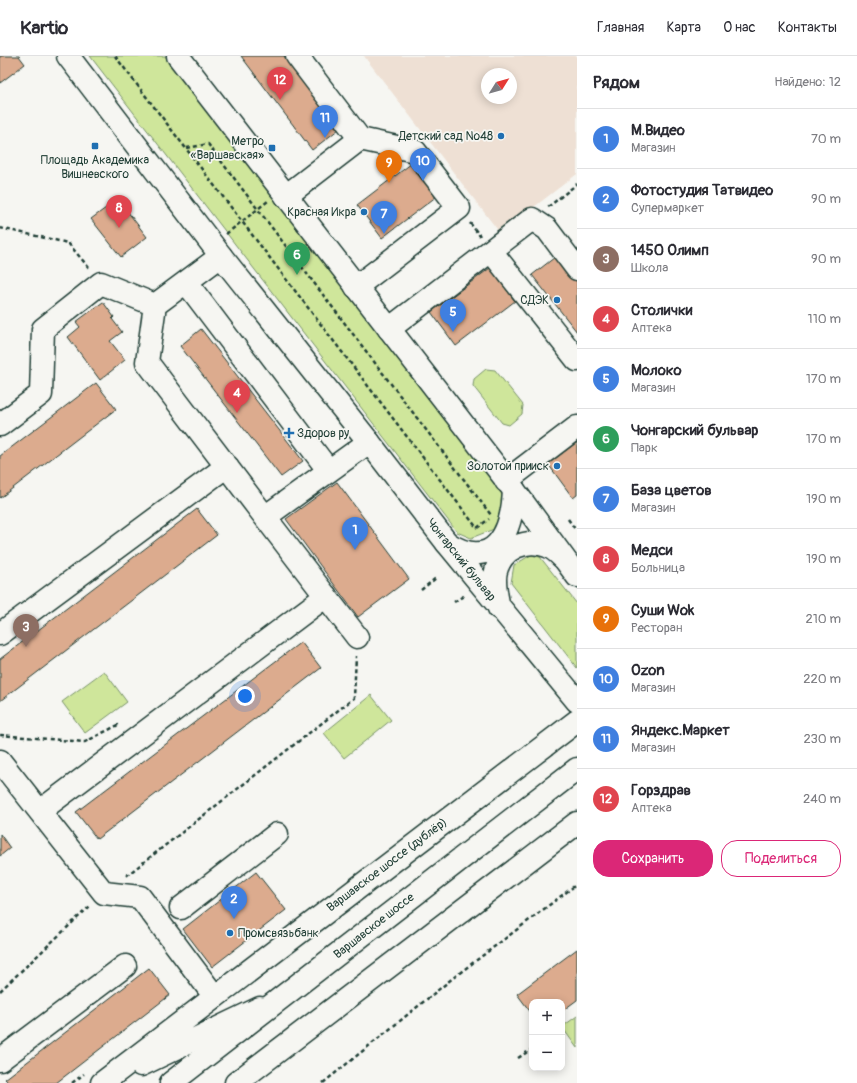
<!DOCTYPE html>
<html lang="ru">
<head>
<meta charset="utf-8">
<style>
	:root { --surface:#fff; --page:#f2f2f3; --text:#2b2b33; --muted:#7c7c81; --line:#e1e1e2; --accent:#db2777 }
	body { margin:0; font-family:Pangolin,sans-serif; background:var(--page); color:var(--text) }
	.controls { position:absolute; right:12px; bottom:12px; display:grid; overflow:hidden; border-radius:8px; box-shadow:0 2px 10px #0003 }
	.controls button { width:36px; height:36px; display:grid; place-items:center; padding:0; border:0; border-bottom:1px solid var(--line); background:var(--surface); color:var(--text); font:20px sans-serif }
	.compass { position:absolute; left:481px; top:12px; width:36px; height:36px; border-radius:50%; background:var(--surface); box-shadow:0 2px 10px #0003; rotate:53deg }
	.you { position:absolute; left:245px; top:640px; width:14px; height:14px; margin:-10px; border:3px solid #fff; border-radius:50%; background:#1a73e8; box-shadow:0 0 0 6px #1a73e833 }
	.badge { display:grid; place-items:center; width:26px; height:26px; border-radius:50%; background:var(--accent); color:#fff; font-size:13px; font-weight:700 }
	.pin { position:absolute; translate:-50% -33px; filter:drop-shadow(0 1px 2px #0008) }
	.pin::after { content:''; position:absolute; top:21px; width:14px; height:12px; background:inherit; clip-path:polygon(0 0,100% 0,50% 100%) }
	.list { margin:0; padding:0; list-style:none }
	h2 { display:flex; justify-content:space-between; align-items:center; height:52px; margin:0; padding:0 16px; font-size:17px }
	h2 small { font-size:13px; font-weight:400; color:var(--muted) }
	.list li { display:grid; grid-template-columns:26px 1fr auto; gap:12px; align-items:center; box-sizing:border-box; height:60px; padding:0 16px; border-top:1px solid var(--line) }
	.list b { display:block; font-size:15px; white-space:nowrap }
	.list p { margin:0; font-size:13px; white-space:nowrap; color:var(--muted) }
	.list em { font-size:13px; font-style:normal; color:var(--muted) }
	.actions { display:flex; gap:8px; padding:12px 16px }
	.actions a { flex:1; padding:9px 0; border:1px solid var(--accent); border-radius:16px; text-align:center; font-size:14px; color:var(--accent) }
	.actions .main { background:var(--accent); color:#fff }
	.map { position:relative; flex:none; width:577px; height:1027px; overflow:hidden }
	header { display:flex; align-items:center; gap:24px; box-sizing:border-box; height:56px; padding:0 20px; background:var(--surface); border-bottom:1px solid var(--line) }
	header strong { font-size:19px }
	nav { display:flex; gap:22px; margin-inline-start:auto; font-size:14px }
	main { display:flex }
	aside { flex:1; background:var(--surface) }
	.map>svg:first-child { display:block }
</style>
</head>
<body>
<header>
<strong>Kartio</strong>
<nav><a>Главная</a><a>Карта</a><a>О нас</a><a>Контакты</a></nav>
</header>
<main>
<div class="map">
<svg width="577" height="1027" viewBox="0 0 577 1027">
	<rect width="100%" height="100%" fill="#f6f6f2"/>
	<filter id="ink" filterUnits="userSpaceOnUse"><feTurbulence type="fractalNoise" baseFrequency=".025" numOctaves="2"/><feDisplacementMap in="SourceGraphic" scale="8" xChannelSelector="R" yChannelSelector="G"/><feConvolveMatrix kernelMatrix="1 2 1 2 8 2 1 2 1" color-interpolation-filters="sRGB"/></filter>
	<g filter="url(#ink)">
		<path fill="#eee0d4" fill-rule="evenodd" d="M364 0H577V118L500 177ZM487 18H511V42H487Z"/>
		<path fill="#cfe69b" stroke="#779268" d="M90 0H165L506 437 505 454 494 473 471 482 457 476Z
			M486 313 495 314 523 349 522 358 509 369 502 367 473 330 474 323Z
			M531 499 540 501 577 548V612L511 527 514 509Z
			M104 615 127 646 85 677 62 646Z
			M371 639 391 664 344 702 324 677Z
			M577 960V992L562 971Z"/>
		<path fill="#dcab8e" stroke="#1f3d34" d="M0 0H19L25 8 0 27Z
			M241 0H284L339 73 312 94Z
			M416 104 441 137 382 182 357 149Z
			M118 143 147 181 121 201 91 163Z
			M559 198 577 221V276L532 219Z
			M490 212 515 245 456 290 431 256Z
			M103 246 114 261 112 263 122 276 110 285 125 304 100 324 68 281 80 271 76 266Z
			M201 273 303 405 281 421 180 290Z
			M96 327 116 353 0 442V400Z
			M577 386V439L573 442 548 408Z
			M337 426 409 523 358 561 286 463Z
			M197 453 217 479 0 645V603Z
			M301 586 321 612 97 783 76 756Z
			M0 778 10 792 0 800Z
			M256 816 286 854 212 911 183 873Z
			M577 893V944L562 955V946H532V958L517 938Z
			M149 912 170 939 56 1027H9L5 1023Z"/>
		<g fill="none" stroke-linecap="round" stroke-linejoin="round">
			<g stroke="#1f3d34" stroke-width="25">
				<path id="minor" d="M286 140 360 83 297 0
					M491 195 577 304
					M186 226 329 415
					M356 231 459 152 415 95 360 83
					M155 249 147 306 265 461 369 386
					M389 273 532 163 547 173 577 213
					M0 369 41 338 43 273 101 227 155 249 221 200
					M506 425 577 371
					M265 461 357 581
					M447 487C494 517 512 477 514 434
					M499 552C497 541 493 526 496 515 502 492 526 482 547 490 553 492 558 497 562 501
					M0 578 227 410
					M0 705 104 837 140 841 215 941
					M40 755 326 540
					M181 852 277 778
					M0 1004 125 910
					M141 1009 260 952
					M102 1027 577 665"/>
			</g>
			<g stroke="#1f3d34" stroke-width="25">
				<path id="major" d="M68 0 221 200 369 386 447 487 577 645
					M178 0 514 434 577 520
					M171 1027 577 713
					M236 1027 577 767"/>
			</g>
			<path stroke="#1f3d34" stroke-width="2.5" stroke-dasharray="4 3" stroke-linecap="butt" d="M115 0 477 472 489 463
				M187 92 208 88 491 459
				M548 151 577 128
				M470 167 480 180
				M0 172 68 187 90 213
				M226 178 268 145
				M568 463 575 473
				M421 534 436 522
				M454 546 465 539
				M0 679 85 686 118 669 120 671
				M126 820 354 642 356 600
				M0 935 90 850
				M518 1002 532 993
				M72 1027 84 1018
				M323 1027 453 922 577 828"/>
			<use href="#minor" stroke="#f6f6f2" stroke-width="22"/>
			<use href="#major" stroke="#f6f6f2" stroke-width="22"/>
		</g>
	</g>
	<g fill="#1f6fb2" stroke="#f6f6f2" stroke-width="1.5">
		<circle cx="501" cy="80" r="4"/>
		<rect x="91" y="86" width="8" height="8" rx="2"/>
		<rect x="268" y="88" width="8" height="8" rx="2"/>
		<circle cx="364" cy="156" r="4"/>
		<circle cx="557" cy="244" r="4"/>
		<path d="M287 371h4v4h4v4h-4v4h-4v-4h-4v-4h4z"/>
		<circle cx="557" cy="410" r="4"/>
		<circle cx="230" cy="877" r="4"/>
	</g>
	<g text-anchor="middle" dominant-baseline="central" stroke-width="3.5" stroke-linejoin="round" paint-order="stroke">
		<g font-size="12" fill="#1f3d34" stroke="#f6f6f2" text-anchor="end">
			<text x="493" y="80">Детский сад №48</text>
			<text x="264" y="85">Метро<tspan x="264" dy="14">«Варшавская»</tspan></text>
			<text x="95" y="104" text-anchor="middle">Площадь Академика<tspan x="95" dy="14">Вишневского</tspan></text>
			<text x="356" y="156">Красная Икра</text>
			<text x="549" y="244">СДЭК</text>
			<text x="297" y="377" text-anchor="start">Здоров ру</text>
			<text x="549" y="410">Золотой прииск</text>
			<text x="238" y="877" text-anchor="start">Промсвязьбанк</text>
		</g>
		<g font-size="12" fill="#1f3d34" stroke="#f6f6f2">
			<text transform="translate(461 504) rotate(51)">Чонгарский бульвар</text>
			<text transform="translate(387 809) rotate(-37)">Варшавское шоссе (дублёр)</text>
			<text transform="translate(374 870) rotate(-38)">Варшавское шоссе</text>
		</g>
	</g>
</svg>
<div class="controls">
<button>+</button>
<button>−</button>
</div>
<svg class="compass" viewBox="-18 -18 36 36"><path d="M0-13l5 13h-10z" fill="#e53935"/><path d="M0 13l5-13h-10z" fill="#7c7c81"/></svg>
<div class="you"></div>
<div class="pin badge" style="left:355px;top:494px;background:#3f7fe0">1</div>
<div class="pin badge" style="left:234px;top:863px;background:#3f7fe0">2</div>
<div class="pin badge" style="left:26px;top:591px;background:#8d6e63">3</div>
<div class="pin badge" style="left:237px;top:357px;background:#e0444e">4</div>
<div class="pin badge" style="left:453px;top:276px;background:#3f7fe0">5</div>
<div class="pin badge" style="left:297px;top:219px;background:#2e9e5b">6</div>
<div class="pin badge" style="left:384px;top:178px;background:#3f7fe0">7</div>
<div class="pin badge" style="left:119px;top:172px;background:#e0444e">8</div>
<div class="pin badge" style="left:389px;top:127px;background:#e8710a">9</div>
<div class="pin badge" style="left:423px;top:125px;background:#3f7fe0">10</div>
<div class="pin badge" style="left:325px;top:82px;background:#3f7fe0">11</div>
<div class="pin badge" style="left:280px;top:44px;background:#e0444e">12</div>
</div>
<aside>
<h2>Рядом<small>Найдено: 12</small></h2>
<ul class="list">
<li><span class="badge" style="background:#3f7fe0">1</span><div><b>М.Видео</b><p>Магазин</p></div><em>70 m</em></li>
<li><span class="badge" style="background:#3f7fe0">2</span><div><b>Фотостудия Татвидео</b><p>Супермаркет</p></div><em>90 m</em></li>
<li><span class="badge" style="background:#8d6e63">3</span><div><b>1450 Олимп</b><p>Школа</p></div><em>90 m</em></li>
<li><span class="badge" style="background:#e0444e">4</span><div><b>Столички</b><p>Аптека</p></div><em>110 m</em></li>
<li><span class="badge" style="background:#3f7fe0">5</span><div><b>Молоко</b><p>Магазин</p></div><em>170 m</em></li>
<li><span class="badge" style="background:#2e9e5b">6</span><div><b>Чонгарский бульвар</b><p>Парк</p></div><em>170 m</em></li>
<li><span class="badge" style="background:#3f7fe0">7</span><div><b>База цветов</b><p>Магазин</p></div><em>190 m</em></li>
<li><span class="badge" style="background:#e0444e">8</span><div><b>Медси</b><p>Больница</p></div><em>190 m</em></li>
<li><span class="badge" style="background:#e8710a">9</span><div><b>Суши Wok</b><p>Ресторан</p></div><em>210 m</em></li>
<li><span class="badge" style="background:#3f7fe0">10</span><div><b>Ozon</b><p>Магазин</p></div><em>220 m</em></li>
<li><span class="badge" style="background:#3f7fe0">11</span><div><b>Яндекс.Маркет</b><p>Магазин</p></div><em>230 m</em></li>
<li><span class="badge" style="background:#e0444e">12</span><div><b>Горздрав</b><p>Аптека</p></div><em>240 m</em></li>
</ul>
<div class="actions"><a class="main">Сохранить</a><a>Поделиться</a></div>
</aside>
</main>
</body>
</html>
